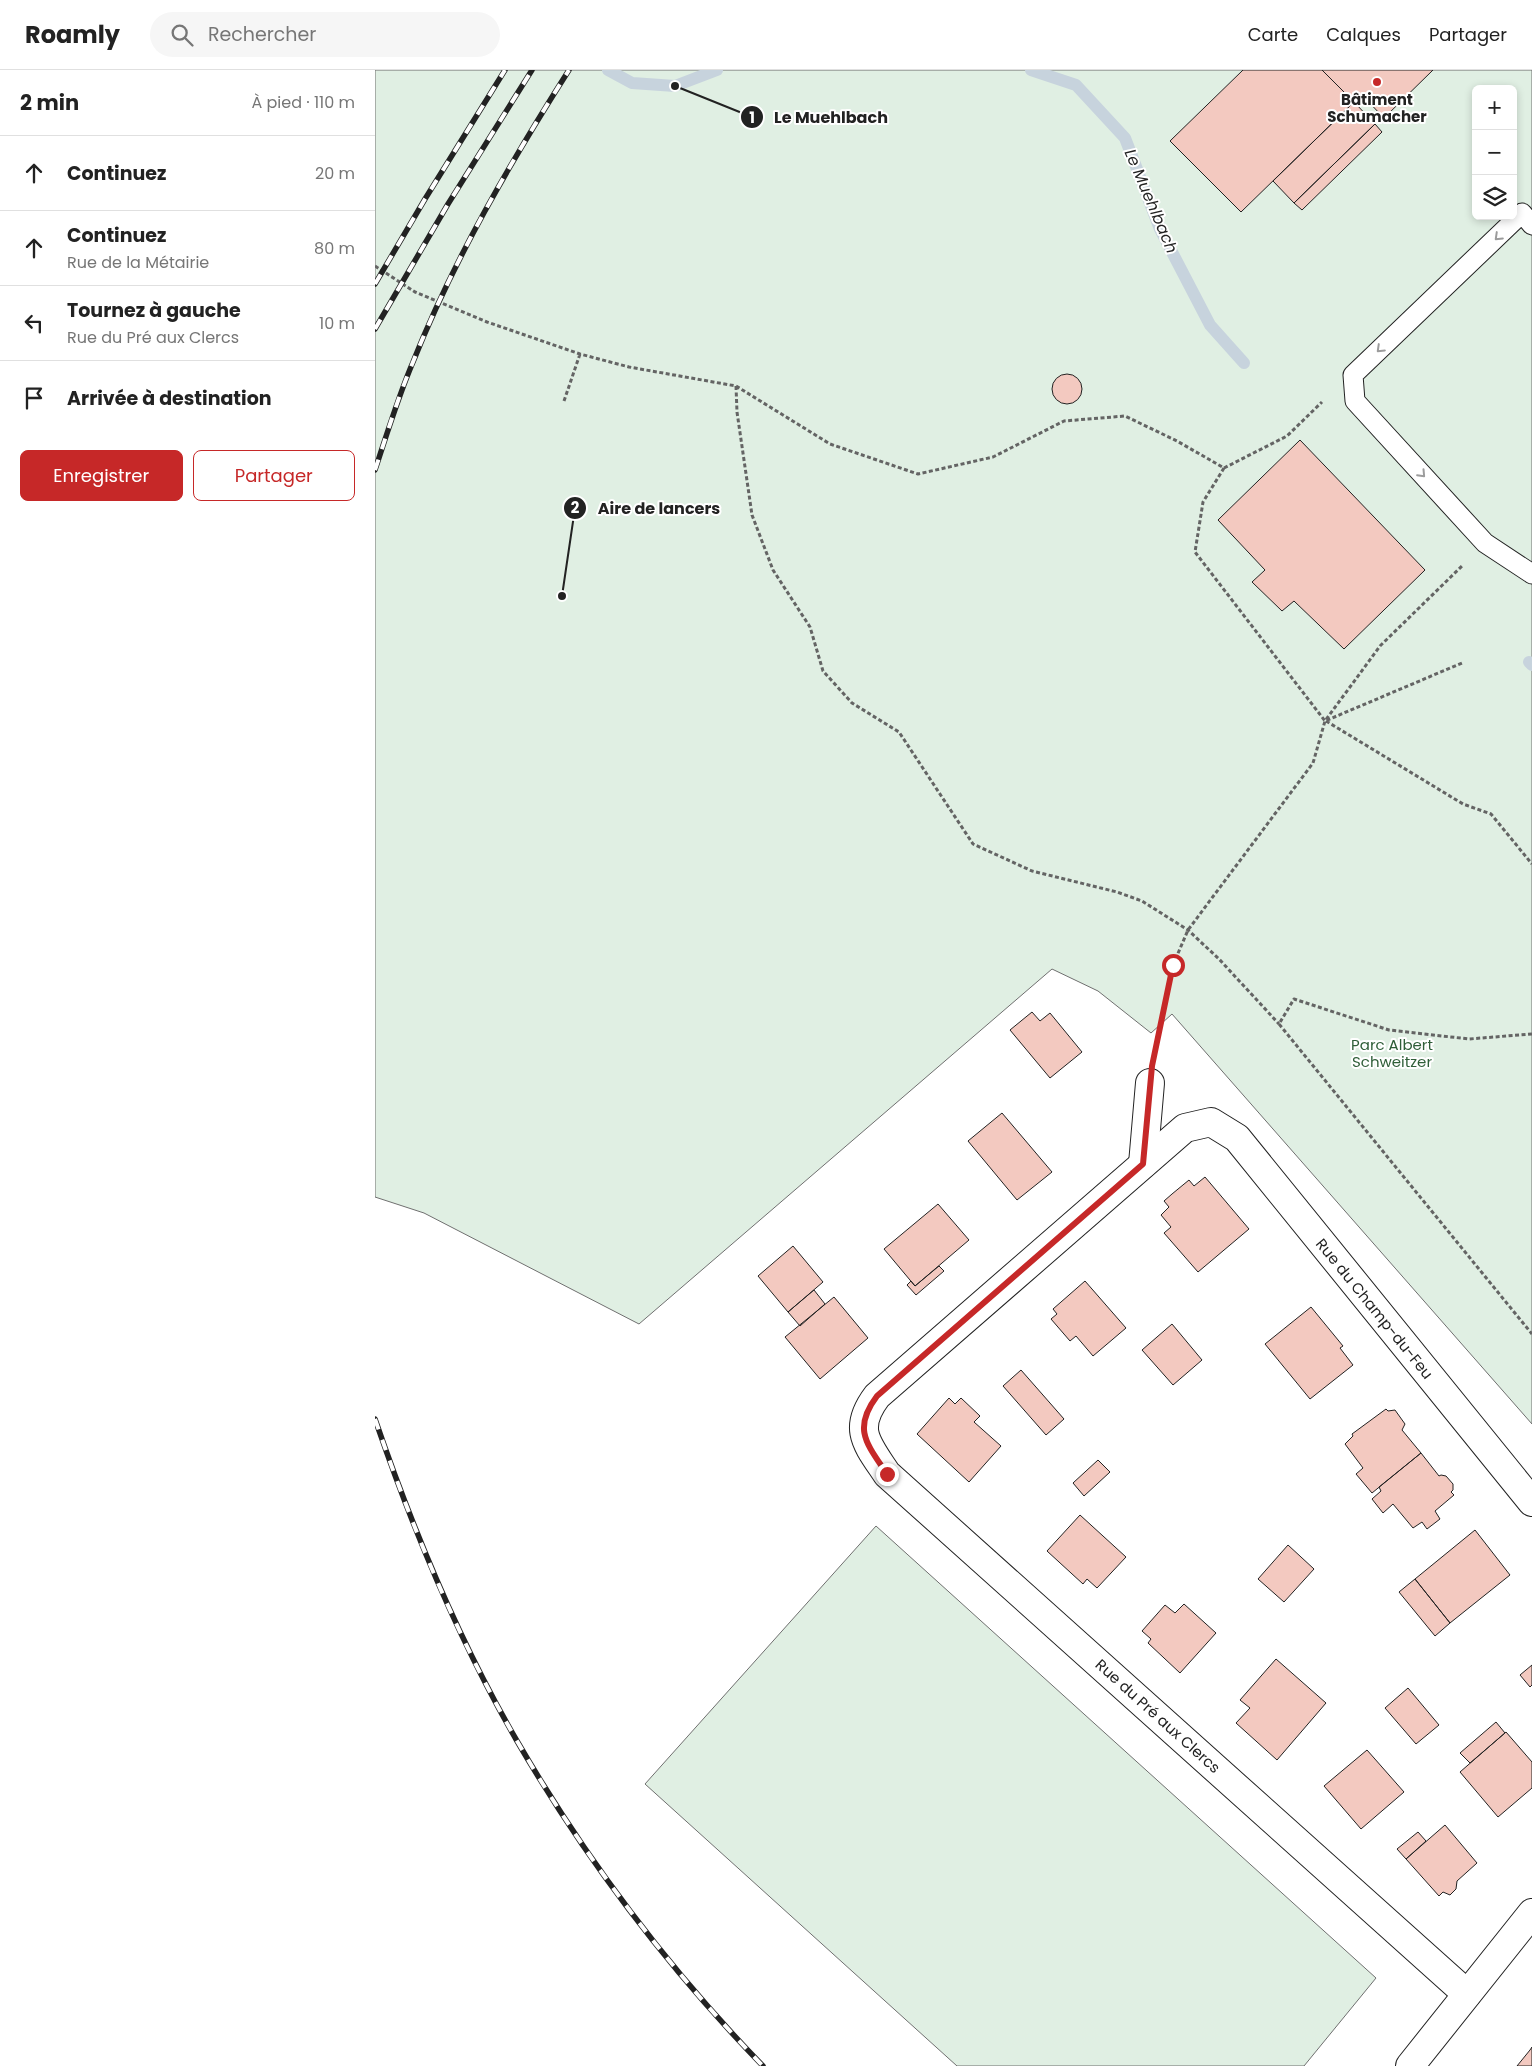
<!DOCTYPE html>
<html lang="fr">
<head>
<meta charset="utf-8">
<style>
	:root { --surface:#fff; --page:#f6f6f6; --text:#222; --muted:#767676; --line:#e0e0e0; --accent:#c62828 }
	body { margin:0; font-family:Poppins,sans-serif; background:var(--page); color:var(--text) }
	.controls { position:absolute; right:15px; top:15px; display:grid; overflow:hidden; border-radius:8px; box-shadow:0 2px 8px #0003 }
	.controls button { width:45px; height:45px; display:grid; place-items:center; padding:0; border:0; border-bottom:1px solid var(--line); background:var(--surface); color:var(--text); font:25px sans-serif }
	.stop { position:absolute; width:15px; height:15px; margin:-11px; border:4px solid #c62828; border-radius:50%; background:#fff }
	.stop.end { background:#c62828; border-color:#fff; box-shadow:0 1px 5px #0008 }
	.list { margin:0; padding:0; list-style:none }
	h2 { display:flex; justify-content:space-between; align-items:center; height:65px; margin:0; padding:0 20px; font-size:21px }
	h2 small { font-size:16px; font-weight:400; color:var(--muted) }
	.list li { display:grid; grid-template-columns:32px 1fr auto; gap:15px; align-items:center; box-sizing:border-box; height:75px; padding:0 20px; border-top:1px solid var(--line) }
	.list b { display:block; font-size:19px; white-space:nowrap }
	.list p { margin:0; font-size:16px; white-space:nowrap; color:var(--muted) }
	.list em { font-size:16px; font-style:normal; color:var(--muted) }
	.actions { display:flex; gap:10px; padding:15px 20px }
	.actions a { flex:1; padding:11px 0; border:1px solid var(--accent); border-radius:8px; text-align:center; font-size:18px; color:var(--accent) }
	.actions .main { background:var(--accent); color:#fff }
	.icon { flex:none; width:28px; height:28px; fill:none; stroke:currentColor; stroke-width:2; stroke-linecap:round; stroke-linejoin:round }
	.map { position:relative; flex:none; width:1157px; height:1996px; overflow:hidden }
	header { display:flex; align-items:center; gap:30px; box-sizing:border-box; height:70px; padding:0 25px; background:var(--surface); border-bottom:1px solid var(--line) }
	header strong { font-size:24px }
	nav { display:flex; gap:28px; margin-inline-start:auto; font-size:18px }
	.search { width:350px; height:45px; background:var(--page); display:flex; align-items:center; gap:12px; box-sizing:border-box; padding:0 18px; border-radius:28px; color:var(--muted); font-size:19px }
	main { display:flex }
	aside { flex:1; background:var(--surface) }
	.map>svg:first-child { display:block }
</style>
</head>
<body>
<header>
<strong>Roamly</strong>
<div class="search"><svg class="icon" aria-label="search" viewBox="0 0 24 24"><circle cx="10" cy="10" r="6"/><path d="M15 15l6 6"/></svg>Rechercher</div>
<nav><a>Carte</a><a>Calques</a><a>Partager</a></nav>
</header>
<main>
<aside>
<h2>2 min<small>À pied · 110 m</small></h2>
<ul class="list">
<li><svg class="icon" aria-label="ahead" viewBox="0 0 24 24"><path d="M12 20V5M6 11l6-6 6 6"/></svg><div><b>Continuez</b></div><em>20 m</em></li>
<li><svg class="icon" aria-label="ahead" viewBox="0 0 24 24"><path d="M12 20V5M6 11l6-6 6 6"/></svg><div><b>Continuez</b><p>Rue de la Métairie</p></div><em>80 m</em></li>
<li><svg class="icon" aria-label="left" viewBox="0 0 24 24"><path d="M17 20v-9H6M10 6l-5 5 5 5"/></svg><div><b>Tournez à gauche</b><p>Rue du Pré aux Clercs</p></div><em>10 m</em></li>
<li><svg class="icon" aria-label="arrive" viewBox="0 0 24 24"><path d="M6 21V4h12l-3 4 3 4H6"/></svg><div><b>Arrivée à destination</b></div></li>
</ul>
<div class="actions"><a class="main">Enregistrer</a><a>Partager</a></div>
</aside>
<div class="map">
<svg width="1157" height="1996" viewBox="0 0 1157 1996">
	<rect width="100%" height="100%" fill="#fff"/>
	<path fill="#e0efe3" stroke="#6f6f6f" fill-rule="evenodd" d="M0 0H1157V1354L797 944 776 963 723 921 677 899 264 1254 49 1143 0 1127ZM1101 19H1138V146H1101Z
		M501 1456 1001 1908 929 1996H582L270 1714Z"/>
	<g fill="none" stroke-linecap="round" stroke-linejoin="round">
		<path stroke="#c7d3dd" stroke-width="12" d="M233 0 257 13 300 16 342 0
			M656 0 701 15 750 68 785 159 835 255 869 293
			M1154 592 1157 595"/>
	</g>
	<path fill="#f3c9c0" stroke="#222" d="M868 0H947L979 32 866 142 795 71Z
		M947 0H1058L1009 48 986 24 979 32Z
		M979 32 1000 54 919 133 898 111Z
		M1000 54 1007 62 927 140 919 133Z
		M677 319a15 15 0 1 1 30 0a15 15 0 1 1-30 0Z
		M925 370 1050 500 969 579 919 531 907 541 877 512 890 500 843 450Z
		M657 942 665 951 675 943 707 982 675 1008 635 960Z
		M627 1043 677 1102 642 1130 593 1071Z
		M830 1107 874 1159 823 1202 789 1163 796 1157 786 1145 794 1137 789 1131 797 1124 814 1110 819 1116Z
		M563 1134 594 1170 540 1216 509 1179Z
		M418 1176 448 1212 413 1242 383 1206Z
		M564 1196 569 1201 541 1225 532 1215 536 1211 540 1216Z
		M710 1211 751 1258 718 1286 701 1266 695 1271 676 1249 682 1244 678 1239Z
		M439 1220 450 1234 425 1256 413 1242Z
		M459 1227 493 1268 445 1309 410 1267Z
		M936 1237 968 1276 965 1278 978 1295 935 1329 890 1274Z
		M797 1254 827 1290 798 1315 767 1280Z
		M646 1300 689 1349 671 1365 628 1316Z
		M574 1328 580 1334 586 1328 605 1346 599 1352 626 1376 594 1412 542 1364Z
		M1011 1339 1013 1341 1020 1340 1030 1354 1027 1360 1046 1383 997 1423 981 1404 988 1398 970 1374 978 1366 977 1364Z
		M1046 1383 1064 1406 1066 1405 1071 1406 1078 1414V1420L1076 1422 1079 1425 1060 1441 1065 1449 1052 1459 1047 1452 1038 1458 1018 1434 1008 1443 997 1429 1006 1421 1004 1417Z
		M723 1390 735 1402 709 1426 698 1413Z
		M705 1445 751 1487 722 1518 712 1509 708 1514 672 1481Z
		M1100 1460 1135 1505 1075 1553 1040 1509Z
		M913 1475 939 1499 909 1532 883 1509Z
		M1040 1509 1075 1553 1060 1566 1024 1522Z
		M809 1534 841 1563 805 1603 773 1573 776 1569 767 1561 790 1535 800 1543Z
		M901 1589 951 1633 902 1690 861 1653 875 1638 865 1630Z
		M1157 1595V1615L1155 1617 1145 1605Z
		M1033 1618 1064 1655 1041 1674 1010 1638Z
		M1121 1652 1130 1663 1095 1693 1085 1683Z
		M1131 1662 1157 1692V1718L1123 1747 1085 1702Z
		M992 1680 1029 1722 986 1759 949 1716Z
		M1070 1755 1102 1793 1082 1811 1081 1819 1075 1825 1068 1822 1064 1826 1031 1789Z
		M1043 1762 1051 1771 1031 1789 1022 1779Z
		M1157 1977V1996H1142L1155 1980Z"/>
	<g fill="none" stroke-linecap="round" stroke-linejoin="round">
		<g stroke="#222" stroke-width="21">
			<path id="lane" d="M1157 155 1147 143 978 305 980 331 1110 473 1157 504"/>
		</g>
		<g stroke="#222" stroke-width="30">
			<g id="street">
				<path d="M768 1094 775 1013"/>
				<path id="s1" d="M1092 1924 512 1404C492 1374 477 1359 502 1326L810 1058 836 1052 862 1068 1157 1432"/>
			</g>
		</g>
		<g stroke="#222" stroke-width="30">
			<path id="secondary" d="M1035 1996 1157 1843"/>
		</g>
		<path stroke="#646464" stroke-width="3" stroke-dasharray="4 2.5" stroke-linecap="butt" d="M0 196 40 222 112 252 205 284 254 297 361 316 455 374 543 404 618 387 689 351 750 346 802 371 849 398 912 366 947 332
			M361 316 362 342 377 445 398 500 435 557 448 601 477 633 524 662 598 774 657 801 742 822 767 831 813 860 844 889 904 954
			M189 331 205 284
			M849 398 828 432 820 482 950 651 1087 593
			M951 651 1088 734 1116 744 1157 794
			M1157 964 1094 969 1014 960 919 929 904 954 1157 1264
			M781 978 798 895 813 860 938 693 950 651 1005 576 1088 495"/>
		<use href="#lane" stroke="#fff" stroke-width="19"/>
		<use href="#street" stroke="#fff" stroke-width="28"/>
		<use href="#secondary" stroke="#fff" stroke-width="28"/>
		<g stroke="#222" stroke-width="5.5">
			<path id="rail" d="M0 214 50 129 130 0
				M0 259 73 134 157 0
				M0 400C12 364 23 327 38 292 79 189 135 93 194 0
				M0 1349C38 1460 83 1569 142 1671 210 1788 293 1898 388 1996"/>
		</g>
		<use href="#rail" stroke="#fff" stroke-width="4" stroke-dasharray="11" stroke-linecap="butt"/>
	</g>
	<defs><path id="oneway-chevron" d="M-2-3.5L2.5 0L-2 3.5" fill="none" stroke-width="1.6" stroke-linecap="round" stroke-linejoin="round" transform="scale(1.25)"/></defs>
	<g stroke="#9c9c9c">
		<use href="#oneway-chevron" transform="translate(1123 167) rotate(136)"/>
		<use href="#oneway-chevron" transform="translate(1005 279) rotate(136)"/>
		<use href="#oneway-chevron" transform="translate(1047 404) rotate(47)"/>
	</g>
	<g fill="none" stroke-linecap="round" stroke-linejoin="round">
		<path stroke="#c62828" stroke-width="6" d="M512 1404C492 1374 477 1359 502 1326L768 1094 777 996 798 895"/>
	</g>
	<circle fill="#c62828" stroke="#fff" stroke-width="2" cx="1002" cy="12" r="5"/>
	<g text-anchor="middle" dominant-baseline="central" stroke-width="4" stroke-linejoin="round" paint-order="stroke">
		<g font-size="15" font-weight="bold" fill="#222" stroke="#fff">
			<text x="1002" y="29">Bâtiment<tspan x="1002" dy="17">Schumacher</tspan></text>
		</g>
		<g font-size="15" fill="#2f5e38" stroke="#fff">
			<text x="1017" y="974">Parc Albert<tspan x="1017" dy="17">Schweitzer</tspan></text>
		</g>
		<g font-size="15" fill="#222" stroke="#fff">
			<text stroke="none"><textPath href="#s1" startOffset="1551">Rue du Champ-du-Feu</textPath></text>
			<text transform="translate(783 1646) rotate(42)">Rue du Pré aux Clercs</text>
		</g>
		<g font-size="16" font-style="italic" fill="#222" stroke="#fff">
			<text transform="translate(776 131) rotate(67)">Le Muehlbach</text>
		</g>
	</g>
	<path fill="none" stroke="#222" stroke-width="2" d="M300 16L377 47M187 526L200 438"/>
	<g fill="#222" stroke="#fff" stroke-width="2">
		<circle cx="300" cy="16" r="5"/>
		<circle cx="187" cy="526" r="5"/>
		<circle cx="377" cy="47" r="12"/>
		<circle cx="200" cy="438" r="12"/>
	</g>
	<g font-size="15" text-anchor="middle" font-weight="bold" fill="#fff">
		<text x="377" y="53">1</text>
		<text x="200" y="443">2</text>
	</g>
	<g font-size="16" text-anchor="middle" font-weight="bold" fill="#222" stroke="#fff" stroke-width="4" stroke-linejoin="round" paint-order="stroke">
		<text x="456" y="53">Le Muehlbach</text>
		<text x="284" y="444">Aire de lancers</text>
	</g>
</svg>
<div class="controls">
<button>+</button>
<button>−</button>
<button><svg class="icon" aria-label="layers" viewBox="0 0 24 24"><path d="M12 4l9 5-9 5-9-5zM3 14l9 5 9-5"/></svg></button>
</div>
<div class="stop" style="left:798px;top:895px"></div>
<div class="stop end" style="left:512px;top:1404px"></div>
</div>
</main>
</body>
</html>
